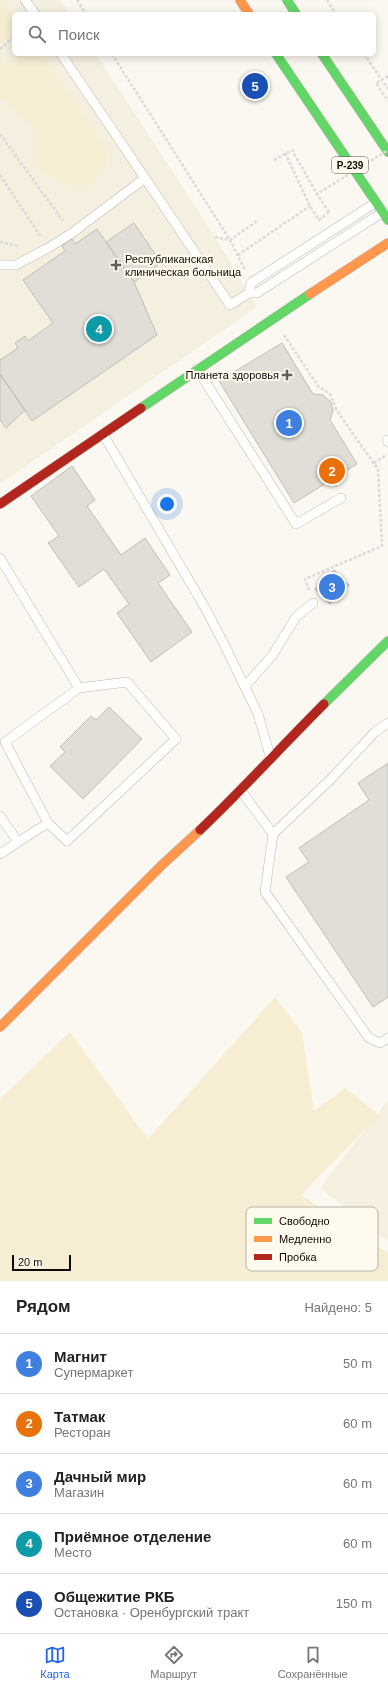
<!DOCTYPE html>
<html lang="ru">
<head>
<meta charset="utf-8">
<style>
	:root { --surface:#fff; --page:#f2f2f2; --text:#222; --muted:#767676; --line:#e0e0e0; --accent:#2563eb }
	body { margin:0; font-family:Helvetica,sans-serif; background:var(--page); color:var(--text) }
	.scale { position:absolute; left:12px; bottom:10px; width:59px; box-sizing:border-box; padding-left:4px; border:2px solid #0d0b06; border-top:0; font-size:11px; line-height:14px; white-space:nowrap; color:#0d0b06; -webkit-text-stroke:3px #fffaed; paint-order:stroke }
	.you { position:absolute; left:167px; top:504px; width:14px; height:14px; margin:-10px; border:3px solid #fff; border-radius:50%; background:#1a73e8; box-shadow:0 0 0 6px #1a73e833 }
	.badge { display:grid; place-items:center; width:26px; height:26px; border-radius:50%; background:var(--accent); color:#fff; font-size:13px; font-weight:700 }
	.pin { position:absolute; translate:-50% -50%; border:2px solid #fff; box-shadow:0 1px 4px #0006 }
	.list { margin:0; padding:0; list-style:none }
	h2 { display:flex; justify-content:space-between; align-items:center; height:52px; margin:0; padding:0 16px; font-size:17px }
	h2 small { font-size:13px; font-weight:400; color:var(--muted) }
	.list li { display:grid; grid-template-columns:26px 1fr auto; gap:12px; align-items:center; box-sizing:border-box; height:60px; padding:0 16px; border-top:1px solid var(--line) }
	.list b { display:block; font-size:15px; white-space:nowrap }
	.list p { margin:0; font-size:13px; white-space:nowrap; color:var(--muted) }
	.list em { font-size:13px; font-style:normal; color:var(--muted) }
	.icon { flex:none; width:22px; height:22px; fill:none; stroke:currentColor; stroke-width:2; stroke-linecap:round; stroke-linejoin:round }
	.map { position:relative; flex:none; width:388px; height:1281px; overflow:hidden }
	.search { position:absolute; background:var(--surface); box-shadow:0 2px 10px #0003; left:12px; right:12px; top:12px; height:44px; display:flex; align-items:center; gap:10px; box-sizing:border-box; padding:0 14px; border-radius:6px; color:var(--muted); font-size:15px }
	.sheet { height:352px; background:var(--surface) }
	nav { display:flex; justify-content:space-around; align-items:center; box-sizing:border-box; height:56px; border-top:1px solid var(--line); background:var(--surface); font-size:11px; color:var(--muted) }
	nav a { display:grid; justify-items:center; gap:2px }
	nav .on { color:var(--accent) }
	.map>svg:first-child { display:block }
</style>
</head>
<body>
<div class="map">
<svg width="388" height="1281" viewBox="0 0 388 1281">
	<rect width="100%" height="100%" fill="#fbf8f1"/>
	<path fill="#f5efe0" d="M0 0H61L70 14H14V54H96L215 237 257 307 0 484Z
		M388 1100V1241L320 1188Z"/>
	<path fill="#f7edd3" d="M0 0H2L14 17V34L0 44Z
		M20 54H41L107 149V165L91 185 73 186 57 180 37 166 34 150V132L25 119 0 97V67Z
		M275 997 302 1032 314 1111 345 1088 379 1115 301 1195 388 1253V1281H0V1099L70 1032 148 1139Z"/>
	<path fill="#e0ded7" stroke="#c0beb8" d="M134 223 161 263 134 282 106 242Z
		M97 229 134 282 157 335 32 421 0 374V360L18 348 15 343 25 336 28 341 53 323 23 280 65 251 62 246 66 243 72 239 75 244Z
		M282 343 313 394 323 395 331 402 333 411 330 420 357 464 294 503 219 381Z
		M0 374 25 410 6 428 0 420Z
		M72 466 95 500 87 506 121 555 145 538 170 575 158 583 192 632 151 662 117 613 129 604 104 569 79 587 48 543 59 536 31 496Z
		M334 570 349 585 330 604 315 589Z
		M109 707 142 739 83 799 50 766 65 752 60 747 91 716 96 720Z
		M388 763V997L373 1007 286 877 309 862 299 848 369 800 358 783Z"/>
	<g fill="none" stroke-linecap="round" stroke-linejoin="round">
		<g stroke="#bcb9b3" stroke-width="10">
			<path id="lane" d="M25 0 35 14
				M145 178 230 305 249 293H257L383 212
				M0 265H16L48 248 72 233 145 178 61 54
				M249 293 251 283 375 203
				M197 369 296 524 341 498
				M103 434 204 606 224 644 258 714 270 756
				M387 440 388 442
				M0 558 79 688
				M127 682 176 739 67 841 48 823 5 742 79 688Z
				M245 686 272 656 296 617 313 603
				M241 791 273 834 265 892 369 1038 380 1043 388 1038
				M0 816 18 842 48 823
				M273 834 331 779 375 732 388 723
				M0 854 18 842"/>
		</g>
		<g stroke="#bcb9b3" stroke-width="10">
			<path id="fast" d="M287 0 296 14
				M276 54 388 220
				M322 54 388 152
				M141 408 310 294
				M324 704 388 641"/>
		</g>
		<g stroke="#bcb9b3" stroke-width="10">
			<path id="slow" d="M240 0 249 14
				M310 294 388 243
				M0 1027 162 865 200 830"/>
		</g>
		<g stroke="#bcb9b3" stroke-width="10">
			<path id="jam" d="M0 504 141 408
				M200 830C243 789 282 746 324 704"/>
		</g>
		<path stroke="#dcdad8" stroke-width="2.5" stroke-dasharray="3 2" stroke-linecap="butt" d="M77 0 86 14
			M327 0 336 14
			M0 49 14 36
			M112 54 230 240 245 270
			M364 54 388 89
			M388 76 376 83 388 101
			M0 134 63 221
			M285 153 310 206 319 220 329 212
			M274 160 292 150 317 194
			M0 175 41 237
			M215 237 230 240 257 221
			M0 242 19 246
			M238 255 310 206
			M284 335 318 386 330 394 336 409 355 437 378 469 382 546 305 579 309 590
			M374 463 385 456"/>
		<use href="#lane" stroke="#fefefd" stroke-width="9"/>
		<use href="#fast" stroke="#63d668" stroke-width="9"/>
		<use href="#slow" stroke="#ff974d" stroke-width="9"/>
		<use href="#jam" stroke="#b3261e" stroke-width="9"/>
		<path stroke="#dcdad8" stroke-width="2.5" stroke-dasharray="3 2" stroke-linecap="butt" d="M329 212 317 194 388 150"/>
	</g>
	<g fill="#605e58" stroke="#fffaed" stroke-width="1.5">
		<path d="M114 259h4v4h4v4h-4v4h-4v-4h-4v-4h4z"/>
		<path d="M285 369h4v4h4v4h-4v4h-4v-4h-4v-4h4z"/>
	</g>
	<g text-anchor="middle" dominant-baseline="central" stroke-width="4" stroke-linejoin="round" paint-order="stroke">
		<rect fill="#fffaed" stroke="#56534b" stroke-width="1" x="332" y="157" width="36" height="16" rx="3"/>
		<g font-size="10" font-weight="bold" fill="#0d0b06">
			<text x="350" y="165">Р-239</text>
		</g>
		<g font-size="11" fill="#0d0b06" stroke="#fffaed" text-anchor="start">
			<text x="125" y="259">Республиканская<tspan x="125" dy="13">клиническая больница</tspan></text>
			<text x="279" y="375" text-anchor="end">Планета здоровья</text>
		</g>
	</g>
	<rect x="246" y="1207" width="132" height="64" rx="6" fill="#fffaed" stroke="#b6b2a8" stroke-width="1"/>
	<rect x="254" y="1218" width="18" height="6" fill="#63d668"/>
	<rect x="254" y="1236" width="18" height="6" fill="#ff974d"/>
	<rect x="254" y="1254" width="18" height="6" fill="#b3261e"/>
	<g font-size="11" fill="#0d0b06">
		<text x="279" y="1225">Свободно</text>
		<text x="279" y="1243">Медленно</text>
		<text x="279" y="1261">Пробка</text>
	</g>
</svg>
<div class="scale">20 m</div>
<div class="you"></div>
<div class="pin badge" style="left:289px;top:423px;background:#3f7fe0">1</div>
<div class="pin badge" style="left:332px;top:471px;background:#e8710a">2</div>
<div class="pin badge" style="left:332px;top:587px;background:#3f7fe0">3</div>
<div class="pin badge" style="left:99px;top:329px;background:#0f9aa8">4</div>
<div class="pin badge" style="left:255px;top:86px;background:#1a4fb4">5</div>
<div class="search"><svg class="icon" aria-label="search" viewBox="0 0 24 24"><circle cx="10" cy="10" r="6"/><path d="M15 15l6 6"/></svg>Поиск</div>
</div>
<section class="sheet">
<h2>Рядом<small>Найдено: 5</small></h2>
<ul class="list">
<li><span class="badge" style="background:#3f7fe0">1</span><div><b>Магнит</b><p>Супермаркет</p></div><em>50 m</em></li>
<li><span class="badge" style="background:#e8710a">2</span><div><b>Татмак</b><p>Ресторан</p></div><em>60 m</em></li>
<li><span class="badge" style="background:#3f7fe0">3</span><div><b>Дачный мир</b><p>Магазин</p></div><em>60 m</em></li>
<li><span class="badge" style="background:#0f9aa8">4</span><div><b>Приёмное отделение</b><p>Место</p></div><em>60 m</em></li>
<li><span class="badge" style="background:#1a4fb4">5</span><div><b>Общежитие РКБ</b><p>Остановка · Оренбургский тракт</p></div><em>150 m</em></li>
</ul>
</section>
<nav>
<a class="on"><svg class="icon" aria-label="map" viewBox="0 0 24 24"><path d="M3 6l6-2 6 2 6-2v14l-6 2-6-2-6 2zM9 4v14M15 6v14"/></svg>Карта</a>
<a><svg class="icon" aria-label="directions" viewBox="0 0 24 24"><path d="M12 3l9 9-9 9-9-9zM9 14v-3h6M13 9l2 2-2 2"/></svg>Маршрут</a>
<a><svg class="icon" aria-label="saved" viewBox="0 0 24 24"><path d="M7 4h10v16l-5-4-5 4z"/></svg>Сохранённые</a>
</nav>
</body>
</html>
